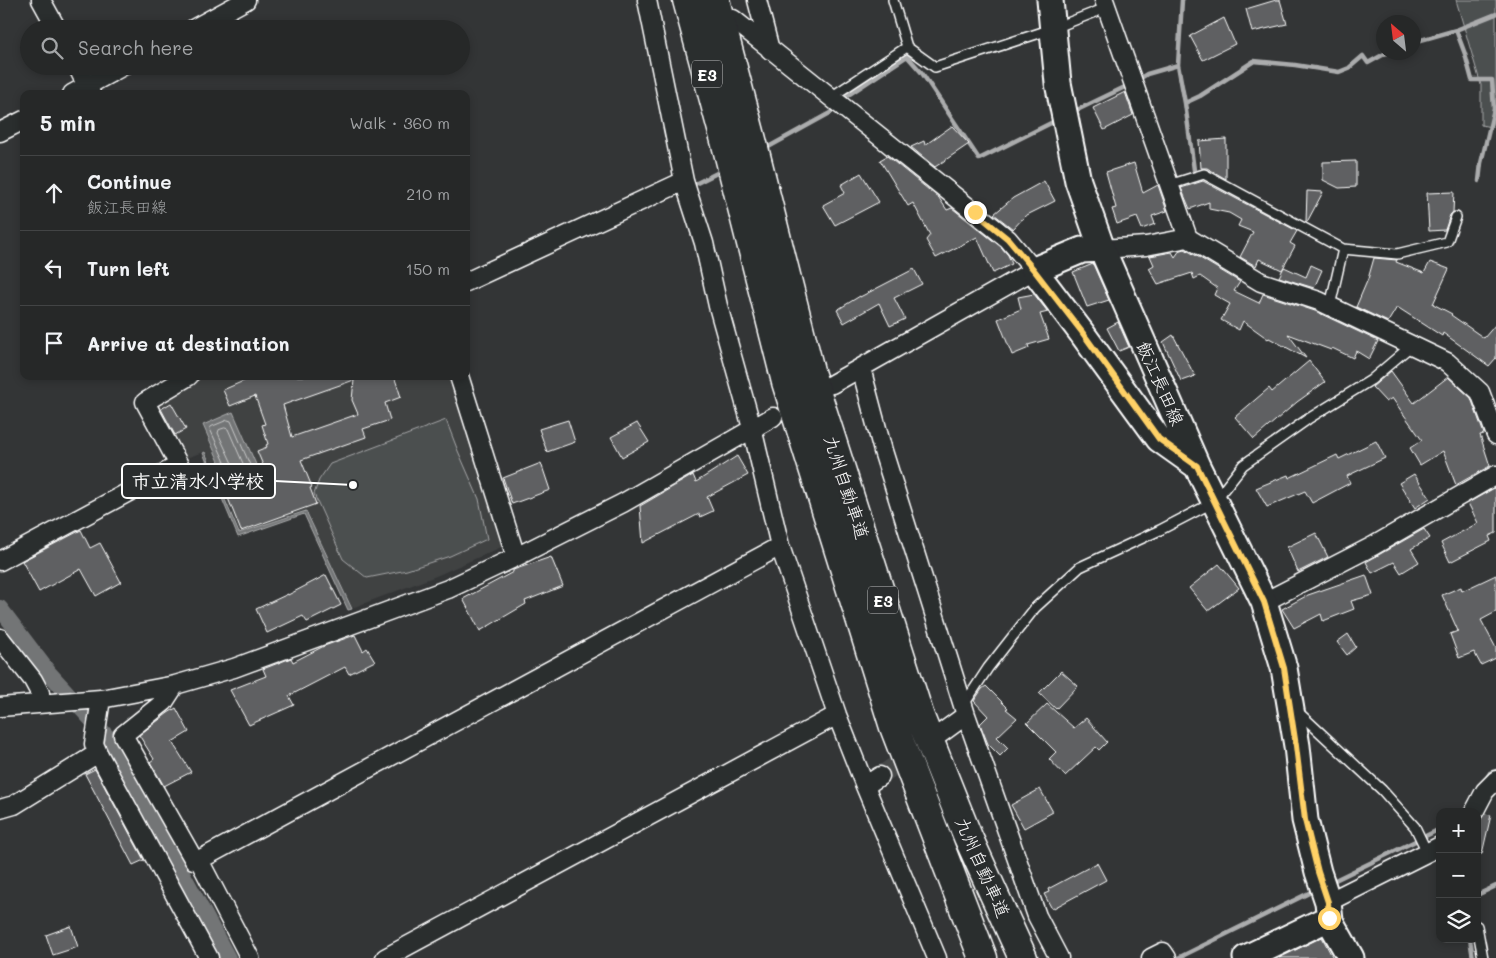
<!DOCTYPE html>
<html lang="en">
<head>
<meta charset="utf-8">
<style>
	:root { --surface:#262828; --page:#323434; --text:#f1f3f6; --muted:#a4a6a8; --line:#424445 }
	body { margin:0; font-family:Mali,"Klee One",sans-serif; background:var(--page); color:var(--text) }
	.controls { position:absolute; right:15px; bottom:15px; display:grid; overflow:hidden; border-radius:10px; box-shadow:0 2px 8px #0003 }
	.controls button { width:45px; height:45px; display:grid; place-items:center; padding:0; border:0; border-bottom:1px solid var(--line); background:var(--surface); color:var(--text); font:25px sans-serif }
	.compass { position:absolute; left:1376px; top:15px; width:45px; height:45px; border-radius:50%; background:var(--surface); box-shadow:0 2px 8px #0003; rotate:332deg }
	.stop { position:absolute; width:15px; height:15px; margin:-11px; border:4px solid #ffd166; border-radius:50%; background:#fff }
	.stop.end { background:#ffd166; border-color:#fff; box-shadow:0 1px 5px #0008 }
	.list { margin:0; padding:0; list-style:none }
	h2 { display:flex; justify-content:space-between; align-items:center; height:65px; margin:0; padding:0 20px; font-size:21px }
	h2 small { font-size:16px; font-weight:400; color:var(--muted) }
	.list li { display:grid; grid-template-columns:32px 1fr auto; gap:15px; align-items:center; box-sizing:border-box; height:75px; padding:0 20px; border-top:1px solid var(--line) }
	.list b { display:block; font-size:19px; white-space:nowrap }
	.list p { margin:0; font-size:16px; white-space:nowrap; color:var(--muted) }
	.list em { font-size:16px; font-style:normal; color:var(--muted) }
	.icon { flex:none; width:28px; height:28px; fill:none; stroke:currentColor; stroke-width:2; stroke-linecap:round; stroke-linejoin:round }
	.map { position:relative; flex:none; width:1496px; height:958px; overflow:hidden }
	.search { position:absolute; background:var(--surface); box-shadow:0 2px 8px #0003; left:20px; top:20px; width:450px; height:55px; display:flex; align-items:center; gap:12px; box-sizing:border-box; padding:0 18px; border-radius:28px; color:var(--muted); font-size:19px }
	.panel { position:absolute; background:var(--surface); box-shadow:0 2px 8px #0003; left:20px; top:90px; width:450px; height:290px; border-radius:10px }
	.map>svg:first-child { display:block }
</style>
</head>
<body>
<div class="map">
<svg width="1496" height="958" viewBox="0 0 1496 958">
	<rect width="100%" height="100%" fill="#333536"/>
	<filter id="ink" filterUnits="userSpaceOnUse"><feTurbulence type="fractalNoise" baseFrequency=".02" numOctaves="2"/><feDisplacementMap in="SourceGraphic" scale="10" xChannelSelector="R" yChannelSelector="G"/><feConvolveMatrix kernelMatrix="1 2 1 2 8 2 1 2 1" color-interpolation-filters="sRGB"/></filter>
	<g filter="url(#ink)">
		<path fill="#404243" d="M202 376H453L506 545 436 576 352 608 307 511 240 533 206 451 183 459 155 404Z"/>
		<path fill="#4c4f50" stroke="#a6a7a8" d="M1456 0H1496V128L1481 125V85Z
			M446 420 458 451 479 499 487 539 450 556 407 570 367 578 343 559 314 494 319 480 330 464Z"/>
		<path fill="#737576" stroke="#abacad" d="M233 412 261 476 231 489 203 425Z
			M205 452 239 533 306 511 352 609 348 610 304 514 238 537 203 453Z"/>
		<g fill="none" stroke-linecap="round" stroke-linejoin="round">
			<path stroke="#c7c8c8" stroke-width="1" d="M228 420 231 421 253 472 252 474 235 482 233 480 210 429 211 427Z
				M225 428 228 429 245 468 244 471 239 473 236 472 218 433 219 430Z"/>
			<path stroke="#abacad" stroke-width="4.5" d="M1456 30 1465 54 1472 80H1492L1494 109 1481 163 1479 181
				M1414 42 1456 30 1496 14
				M1178 65 1185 103 1200 96 1254 61 1295 65 1339 72 1349 68 1363 56 1368 63 1388 52
				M1136 81 1147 74 1178 65 1182 0
				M842 101 848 95 907 56 922 73 979 159 1057 120
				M1185 103 1194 170
				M1073 112 1129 85
				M763 150 830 113 836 107
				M689 187 723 170
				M1485 781 1490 773 1496 771
				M1329 883 1440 829
				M1477 895 1496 886
				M1470 939 1473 958
				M1178 958 1315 890"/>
			<path stroke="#737576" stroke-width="16" d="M0 608 50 674 111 741 228 958"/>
		</g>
		<path fill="#5f6162" stroke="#fff" fill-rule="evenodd" d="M1276 0H1280L1287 24 1252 32 1246 9Z
			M1224 18 1235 44 1203 60 1190 36Z
			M1125 92 1133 115 1104 130 1093 108Z
			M952 126 969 144 935 167 911 147 924 141 925 145Z
			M1226 139V179L1207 168H1201L1199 141Z
			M887 156 939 198 947 210 952 208 1001 247 1008 255 1012 264 993 273 977 237 936 258 926 240 930 235 913 203 908 206 880 160Z
			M1356 161V187L1339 188 1323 180V162Z
			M1134 163 1143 193 1158 185 1167 211 1152 216 1155 224 1142 229 1137 217 1117 224 1112 209 1116 208 1106 172Z
			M861 173 879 202 835 225 823 205 845 193 841 185Z
			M1044 181 1055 201 1025 216 1013 229 994 214 1013 198Z
			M1203 181 1297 231 1290 243 1295 246 1282 270 1259 259 1256 266 1240 257 1253 232 1238 226 1241 220 1229 213 1209 209V202L1190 209 1181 188Z
			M1307 191 1323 192 1307 222H1306Z
			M1454 192 1453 212 1450 215 1445 230 1429 231 1427 193Z
			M1185 249 1240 282 1234 291 1259 303 1263 294 1315 311 1378 341 1369 359 1356 351 1353 358 1332 348 1331 350 1288 334 1306 358 1269 338 1268 339 1243 321 1239 330 1221 320 1230 304 1214 295 1217 288 1200 276 1194 279 1192 273 1158 284 1149 268 1154 265 1150 256 1172 252 1175 257 1180 250Z
			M1374 258 1397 260 1396 262 1424 273 1430 262 1449 269 1433 304 1452 314 1451 315 1484 338 1496 324V358L1489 366 1443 333 1442 336 1397 307 1388 322 1356 307 1368 279Z
			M1093 264 1109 300 1087 307 1073 272Z
			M1311 265 1322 270 1314 288 1279 277 1284 267 1306 277Z
			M914 269 922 284 894 298 905 319 890 326 879 303 844 323 837 310 860 296V297Z
			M1034 294 1048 312 1040 314 1049 339 1028 345 1029 348 1012 355 998 319 1021 309 1018 297Z
			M1118 322 1129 347 1119 351 1107 328Z
			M1173 335 1195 376 1181 381 1163 342Z
			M1309 361 1325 382 1297 402 1254 439 1235 417 1269 388 1272 392Z
			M1391 371 1414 403 1448 377 1471 398 1484 434 1480 435 1490 466 1456 485 1443 451 1420 465 1410 448 1422 440 1392 398 1386 402 1372 387Z
			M255 376H394L401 397 385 403 390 420 363 429 366 437 301 460 312 487 310 488 316 504 241 531 226 493 268 477 257 451 267 447 266 445 268 444 262 425 265 424 255 396 230 406 223 390ZM354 380 352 400 358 414 292 437 283 405Z
			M171 403 186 429 175 435 161 409Z
			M568 420 575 442 547 452 539 429Z
			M637 423 649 442 622 457 611 437Z
			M1376 441 1385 458 1347 476 1350 483 1312 503 1305 491 1267 507 1256 488 1288 475 1289 478 1337 455 1339 459Z
			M737 456 748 475 707 497 713 511 700 517 699 514 643 543 640 506 693 475 696 482Z
			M541 463 550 490 512 504 503 478Z
			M1414 474 1430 498 1415 508 1399 483Z
			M1496 487V533L1489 536 1491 541 1450 562 1441 543 1478 523 1468 503Z
			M1424 529 1430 538 1411 549 1419 562 1401 573 1394 562 1372 573 1366 562Z
			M81 530 90 548 100 543 121 582 96 596 81 569 39 592 22 561Z
			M1316 533 1328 557 1298 572 1287 547Z
			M551 557 563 586 525 601 526 604 480 631 463 599 513 572V570Z
			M1219 564 1239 588 1208 611 1189 588Z
			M326 575 341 605 307 622 303 616 267 633 256 609 288 594V595Z
			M1366 575 1373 595 1351 601 1354 609 1323 621 1321 614 1294 628 1282 609 1308 595Z
			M1496 575V612L1481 620 1496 648V658L1481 665 1474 652 1459 658 1450 634 1458 631 1442 595 1461 587 1462 591Z
			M1348 634 1356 647 1347 655 1337 642Z
			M355 635 363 651 367 648 375 661 349 674 345 667 289 696 294 705 249 725 230 690 266 676 263 669 291 658 293 662 324 646Z
			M1061 671 1078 686 1056 709 1039 693Z
			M986 686 1008 708 1006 709 1017 718 997 737 1008 748 1000 756 988 744 980 724 988 716 974 701 982 689Z
			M1047 704 1074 728 1086 718 1107 742 1099 750 1096 747 1065 776 1049 759 1056 752 1027 723Z
			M176 708 189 732 172 742 191 772 164 786 150 762 154 759 139 735 168 713Z
			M95 769 144 860 133 865 85 774Z
			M1040 789 1053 812 1024 828 1011 805Z
			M1485 814 1491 815 1482 854H1477V822Z
			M1097 863 1106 880 1052 909 1044 894 1049 892 1048 889Z
			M71 926 78 947 53 955 46 935Z
			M1322 937 1333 958H1279Z"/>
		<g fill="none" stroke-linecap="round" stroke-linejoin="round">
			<path stroke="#47494a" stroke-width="18" stroke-dasharray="18 9" stroke-linecap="butt" d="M880 776 913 753"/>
			<g stroke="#fff" stroke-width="12">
				<path id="lane" d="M907 47 935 67 1052 29 1106 8
					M831 97 907 47 893 0
					M1169 185 1204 174 1343 249 1330 306
					M1343 249 1397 254 1447 242 1456 217
					M963 706 988 668 1035 608 1080 567 1160 530 1214 502 1243 465 1308 419 1371 380 1412 345
					M1297 711 1382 790 1415 827 1427 852
					M1477 926 1483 958"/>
			</g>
			<g stroke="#fff" stroke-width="21">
				<path id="street" d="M41 0 57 29
					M647 0 684 181 704 243 718 306 752 428 780 546 837 715 865 786 937 958
					M757 0 770 50
					M1104 0 1188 238 1261 282 1319 301 1447 362 1480 392 1496 435
					M733 19 1008 239 1034 270 832 384
					M193 29 246 0
					M77 66 91 94
					M72 94 123 66
					M0 132 24 120
					M1102 249 1146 246 1188 238
					M466 282 684 181
					M861 368 883 451 966 715 1037 916 1059 958
					M459 376 516 557
					M0 561 179 465 145 402 189 376
					M1264 602 1373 546 1496 475
					M0 638 33 680 40 693
					M175 685 164 702 123 735 194 860H199L250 958
					M101 699 94 744 98 753 209 958
					M0 707 101 699 175 685 234 668 448 589 516 557 623 503 773 417
					M940 734 966 715
					M865 786 880 776
					M0 809 14 805 98 753
					M1474 812 1485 791 1496 780
					M199 860 780 546
					M1328 902 1440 846
					M385 958 837 715
					M1151 958 1163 952 1167 958"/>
			</g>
			<g stroke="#fff" stroke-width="29">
				<path id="secondary" d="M1050 0 1058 83 1078 181 1102 249 1197 466 1264 602 1284 668 1297 746 1305 820 1318 872 1328 902 1330 921 1351 958
					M1102 249 1082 250 1034 270 1081 332 1159 439 1197 466
					M1246 958 1329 918"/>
			</g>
			<g stroke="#fff" stroke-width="31">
				<path id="highway" d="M687 0 727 148 786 382 894 727 983 958
					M715 0 752 140 811 375 920 717 968 837 1023 958"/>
			</g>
			<use href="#lane" stroke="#2a2d2e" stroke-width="9"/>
			<use href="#street" stroke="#2a2d2e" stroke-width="18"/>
			<use href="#secondary" stroke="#2a2d2e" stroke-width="25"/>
			<use href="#highway" stroke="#2a2d2e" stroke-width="28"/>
		</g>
	</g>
	<g fill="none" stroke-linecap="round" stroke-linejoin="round" filter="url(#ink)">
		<path stroke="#ffd166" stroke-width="6" d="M975 212 1008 239 1034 270 1082 332 1159 439 1197 466 1264 602 1284 668 1296 746 1305 820 1318 872 1328 902 1329 918"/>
	</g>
	<g text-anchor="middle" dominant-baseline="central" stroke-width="4" stroke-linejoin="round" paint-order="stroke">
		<g fill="#2a2d2e" stroke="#bfc0c0" stroke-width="1">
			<rect x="692" y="60.5" width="30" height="27" rx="4"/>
			<rect x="868" y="586.5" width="30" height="27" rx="4"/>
		</g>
		<g font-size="16" font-weight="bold" fill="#fff">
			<text x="707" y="74">E3</text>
			<text x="883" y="600">E3</text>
		</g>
		<g font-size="18" fill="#fff" stroke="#2a2d2e">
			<text transform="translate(1161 383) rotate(66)">飯江長田線</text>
			<text transform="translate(847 487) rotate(72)">九州自動車道</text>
			<text transform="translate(983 867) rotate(66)">九州自動車道</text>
		</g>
	</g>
	<path fill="none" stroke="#fff" stroke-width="2" d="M353 485L275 481"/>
	<circle fill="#fff" stroke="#2a2d2e" stroke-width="2" cx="353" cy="485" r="5"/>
	<rect fill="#2a2d2e" stroke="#fff" stroke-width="2" x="122" y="464" width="153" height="34" rx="5"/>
	<g font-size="19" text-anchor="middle" font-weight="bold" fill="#fff">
		<text x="198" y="488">市立清水小学校</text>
	</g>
</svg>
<div class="controls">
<button>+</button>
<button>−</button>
<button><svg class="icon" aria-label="layers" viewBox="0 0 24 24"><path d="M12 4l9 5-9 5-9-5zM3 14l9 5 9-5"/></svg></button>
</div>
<svg class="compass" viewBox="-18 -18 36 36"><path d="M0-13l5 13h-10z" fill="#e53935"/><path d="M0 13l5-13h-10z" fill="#a4a6a8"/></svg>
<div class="stop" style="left:1329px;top:918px"></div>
<div class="stop end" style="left:975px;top:212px"></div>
<div class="search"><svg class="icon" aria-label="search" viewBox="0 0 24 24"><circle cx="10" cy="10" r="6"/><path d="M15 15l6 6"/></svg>Search here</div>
<section class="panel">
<h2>5 min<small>Walk · 360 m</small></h2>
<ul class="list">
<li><svg class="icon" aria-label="ahead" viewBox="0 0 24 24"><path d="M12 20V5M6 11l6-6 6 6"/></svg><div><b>Continue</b><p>飯江長田線</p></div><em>210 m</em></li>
<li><svg class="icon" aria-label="left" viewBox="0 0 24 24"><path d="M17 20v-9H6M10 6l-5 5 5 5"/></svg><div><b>Turn left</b></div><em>150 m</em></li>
<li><svg class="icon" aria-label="arrive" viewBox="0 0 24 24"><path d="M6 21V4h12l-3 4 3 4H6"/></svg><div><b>Arrive at destination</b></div></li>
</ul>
</section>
</div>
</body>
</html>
